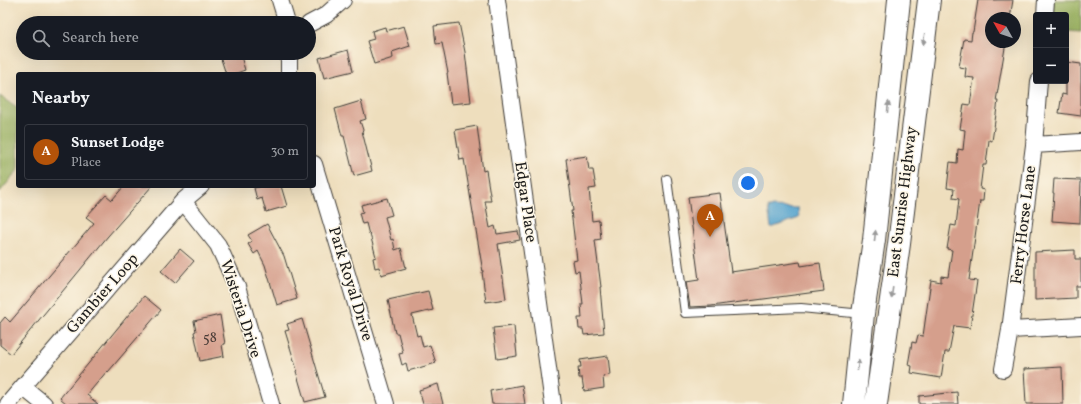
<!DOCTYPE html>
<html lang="en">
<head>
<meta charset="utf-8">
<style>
	:root { --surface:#171b24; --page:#20242c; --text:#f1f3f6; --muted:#9ea1a6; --line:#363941; --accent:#b45309 }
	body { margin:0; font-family:Vollkorn,serif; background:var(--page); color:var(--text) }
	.controls { position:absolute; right:12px; top:12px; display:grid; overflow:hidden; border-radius:4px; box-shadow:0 4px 16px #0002 }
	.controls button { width:36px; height:36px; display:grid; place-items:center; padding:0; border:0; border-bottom:1px solid var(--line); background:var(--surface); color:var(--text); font:20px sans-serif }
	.compass { position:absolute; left:985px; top:12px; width:36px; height:36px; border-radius:50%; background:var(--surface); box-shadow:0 4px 16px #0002; rotate:310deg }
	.you { position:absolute; left:748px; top:183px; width:14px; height:14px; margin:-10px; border:3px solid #fff; border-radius:50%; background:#1a73e8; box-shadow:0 0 0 6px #1a73e833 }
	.badge { display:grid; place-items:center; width:26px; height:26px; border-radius:50%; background:var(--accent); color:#fff; font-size:13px; font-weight:700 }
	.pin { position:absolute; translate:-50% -33px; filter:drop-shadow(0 1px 2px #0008) }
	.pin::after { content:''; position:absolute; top:21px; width:14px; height:12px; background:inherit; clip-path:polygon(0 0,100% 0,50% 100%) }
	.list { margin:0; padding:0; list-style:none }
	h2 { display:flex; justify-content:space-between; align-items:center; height:52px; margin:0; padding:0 16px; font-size:17px }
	h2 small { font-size:13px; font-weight:400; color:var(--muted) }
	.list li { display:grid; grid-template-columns:26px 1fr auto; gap:12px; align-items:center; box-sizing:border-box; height:56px; margin:0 8px 8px; padding:0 8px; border:1px solid var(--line); border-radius:4px }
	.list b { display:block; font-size:15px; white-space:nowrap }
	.list p { margin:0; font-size:13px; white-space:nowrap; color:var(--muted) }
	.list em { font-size:13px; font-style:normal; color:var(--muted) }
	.icon { flex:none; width:22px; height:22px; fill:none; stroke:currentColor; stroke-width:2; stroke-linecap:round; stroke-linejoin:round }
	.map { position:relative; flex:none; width:1081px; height:404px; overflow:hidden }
	.search { position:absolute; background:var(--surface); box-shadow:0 4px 16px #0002; left:16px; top:16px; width:300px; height:44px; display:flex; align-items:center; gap:10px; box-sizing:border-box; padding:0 14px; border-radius:22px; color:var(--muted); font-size:15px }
	.panel { position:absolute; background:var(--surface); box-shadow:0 4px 16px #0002; left:16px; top:72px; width:300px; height:116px; border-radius:4px }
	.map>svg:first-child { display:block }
</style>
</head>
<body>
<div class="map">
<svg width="1081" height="404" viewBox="0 0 1081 404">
	<rect width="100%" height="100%" fill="#fcf5e5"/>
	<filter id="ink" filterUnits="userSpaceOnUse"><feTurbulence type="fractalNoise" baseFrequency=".025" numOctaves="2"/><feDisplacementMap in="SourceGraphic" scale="8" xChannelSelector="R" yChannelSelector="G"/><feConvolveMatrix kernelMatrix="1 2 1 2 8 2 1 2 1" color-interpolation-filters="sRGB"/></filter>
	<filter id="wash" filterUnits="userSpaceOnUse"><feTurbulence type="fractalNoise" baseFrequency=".012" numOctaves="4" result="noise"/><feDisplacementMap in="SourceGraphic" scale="16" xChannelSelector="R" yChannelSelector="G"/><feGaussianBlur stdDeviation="0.9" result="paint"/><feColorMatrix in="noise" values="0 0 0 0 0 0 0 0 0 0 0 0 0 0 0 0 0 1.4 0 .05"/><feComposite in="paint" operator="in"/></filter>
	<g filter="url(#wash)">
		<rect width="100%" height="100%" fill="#eedebd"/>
		<path fill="#9bb264" stroke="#5c6740" d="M1053 0H1081V33L1066 32V15H1050Z
			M0 96 18 109V170L0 192Z"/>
		<path fill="#53a2cd" stroke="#385f74" d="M768 207 798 208 799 218 771 228Z"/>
		<g id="blocks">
			<path fill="#d59f8c" d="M978 0H1013L1010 18H991V42H1006L996 101H998L992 141 989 140 986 165H983L980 189 984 190 983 201H980L969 280 977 281 970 328 954 326 949 352H945L941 378 911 373 912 366 908 365 912 342 916 343 918 335 923 336 931 280 941 282V276L948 277 952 250 947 249 951 225 956 226 959 199 953 198 954 189 947 188 950 162 957 163 958 149 963 150 965 130 960 129 964 104 970 105 974 78 965 77 966 68 959 67 964 39 971 40 972 32H973Z
				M459 23 465 52 471 102 451 104 447 73H448L442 43 436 44 434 26Z
				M404 26 410 46 392 52 393 58 374 64 367 41 374 39 372 31 385 27 386 31Z
				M348 50 353 71 324 78 319 58Z
				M219 53H240L245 70 234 74H226Z
				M1066 62 1081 64V116L1059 113 1062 94 1066 95Z
				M361 101 366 119 360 121 363 130 362 131 372 171 354 176 344 136H342L335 109Z
				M477 126 483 171 486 170 491 201H485L490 228 495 226 497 234 518 231 520 240 498 244 506 299 486 302 482 272H483L464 159 460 160 455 130Z
				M587 156 589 170H593L596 188 589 189 592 221 599 220 601 239 595 240 601 287H600L604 333 584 335 583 329H579L578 318H582L581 304H583L579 271 575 272 573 261 577 260 571 211H573L566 159Z
				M1054 179 1081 180 1080 223 1052 221 1054 193H1053Z
				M124 186H152L108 236 11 354 0 345V323L5 317 10 322 94 223 86 217 106 195 112 200Z
				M263 186H281L287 206 266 212 262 198 257 200 254 188Z
				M720 193 731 272 800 262 801 266 820 263 824 291 711 306 690 307 686 282 699 280 688 197Z
				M387 198 392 215 385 217 391 240 393 239 395 250 401 248 406 268 381 275 379 267 375 268 373 258 376 257 370 234 369 235 366 223 362 224 359 213 363 212 361 205Z
				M267 224 284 256 297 299 277 305 265 265 258 251 254 254 248 244 252 241 248 235Z
				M180 249 194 261 175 283 161 271Z
				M1075 250V259H1081V286H1076V298L1035 300V252Z
				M428 291 433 310 412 315 417 336 420 335 423 347 430 345 436 363 408 371 406 363 402 365 399 354 403 353 398 333H395L388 300Z
				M144 296 161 310 108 372 107 371 87 395 98 404H67L60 398Z
				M220 315 225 344 222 345 224 356 200 361 194 332 196 331 194 321Z
				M302 319 325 397 305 402 296 371 297 370 285 331 289 330 287 324Z
				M514 326 517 356 497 359 493 328Z
				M608 356 610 375 603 376 604 388 584 391 582 378H579L578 367H581L580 360Z
				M1062 367 1063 404H1026L1024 369Z
				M438 384 443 404H423L419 390Z
				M522 385 525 404H492L490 391Z
				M957 392 958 404H919V396Z"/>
		</g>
	</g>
	<g filter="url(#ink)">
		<use href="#blocks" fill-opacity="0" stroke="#3c3934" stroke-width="1"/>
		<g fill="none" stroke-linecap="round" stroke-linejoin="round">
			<g stroke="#3c3934" stroke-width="10">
				<path id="service" d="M667 179 685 313 801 308 863 314"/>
			</g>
			<g stroke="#3c3934" stroke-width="18">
				<path id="minor" d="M280 0 287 23
					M497 0 553 404
					M1045 15 1046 0
					M309 24 326 15 343 0
					M289 74V53
					M1034 145 1081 142
					M314 164 386 404
					M183 201 218 245 237 287 271 404
					M1010 330 1081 326
					M1003 369 1010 330 1034 145 1039 81
					M23 387 44 404
					M8 404 183 201 201 186"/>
			</g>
			<g stroke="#3c3934" stroke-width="24">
				<path id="primary" d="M854 404 863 314 874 240 899 0
					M876 404 899 244 929 0"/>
			</g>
			<use href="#service" stroke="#fff" stroke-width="8"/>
			<use href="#minor" stroke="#fff" stroke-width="16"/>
			<use href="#primary" stroke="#fff" stroke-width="22"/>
		</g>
		<defs><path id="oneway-solid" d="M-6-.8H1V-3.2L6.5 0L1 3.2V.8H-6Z"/></defs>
		<g fill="#999">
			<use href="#oneway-solid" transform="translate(924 39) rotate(97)"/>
			<use href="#oneway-solid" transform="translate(888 107) rotate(-84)"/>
			<use href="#oneway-solid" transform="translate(875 236) rotate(-84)"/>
			<use href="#oneway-solid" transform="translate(892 293) rotate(98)"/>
			<use href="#oneway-solid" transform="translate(858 365) rotate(-84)"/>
		</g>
	</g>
	<g text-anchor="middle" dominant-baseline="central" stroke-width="3" stroke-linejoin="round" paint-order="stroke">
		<g font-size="14" fill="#4a3d38">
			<text x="210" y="338">58</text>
		</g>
		<g font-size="16" fill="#1c1c1c" stroke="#fcf5e5">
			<text transform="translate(525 202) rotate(82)">Edgar Place</text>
			<text transform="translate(903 202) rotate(-83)">East Sunrise Highway</text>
			<text transform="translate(1024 225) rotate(-83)">Ferry Horse Lane</text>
			<text transform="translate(350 284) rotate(73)">Park Royal Drive</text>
			<text transform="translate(103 294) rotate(-49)">Gambier Loop</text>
			<text transform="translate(240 309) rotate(72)">Wisteria Drive</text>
		</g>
	</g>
</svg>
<div class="controls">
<button>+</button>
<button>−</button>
</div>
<svg class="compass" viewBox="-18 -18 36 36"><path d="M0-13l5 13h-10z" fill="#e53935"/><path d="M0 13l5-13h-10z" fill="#9ea1a6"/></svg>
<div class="you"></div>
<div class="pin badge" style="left:710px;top:237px">A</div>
<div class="search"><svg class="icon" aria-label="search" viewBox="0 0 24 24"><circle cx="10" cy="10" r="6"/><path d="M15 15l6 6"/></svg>Search here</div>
<section class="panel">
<h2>Nearby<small></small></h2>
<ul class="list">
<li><span class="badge">A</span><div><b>Sunset Lodge</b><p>Place</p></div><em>30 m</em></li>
</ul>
</section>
</div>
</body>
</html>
